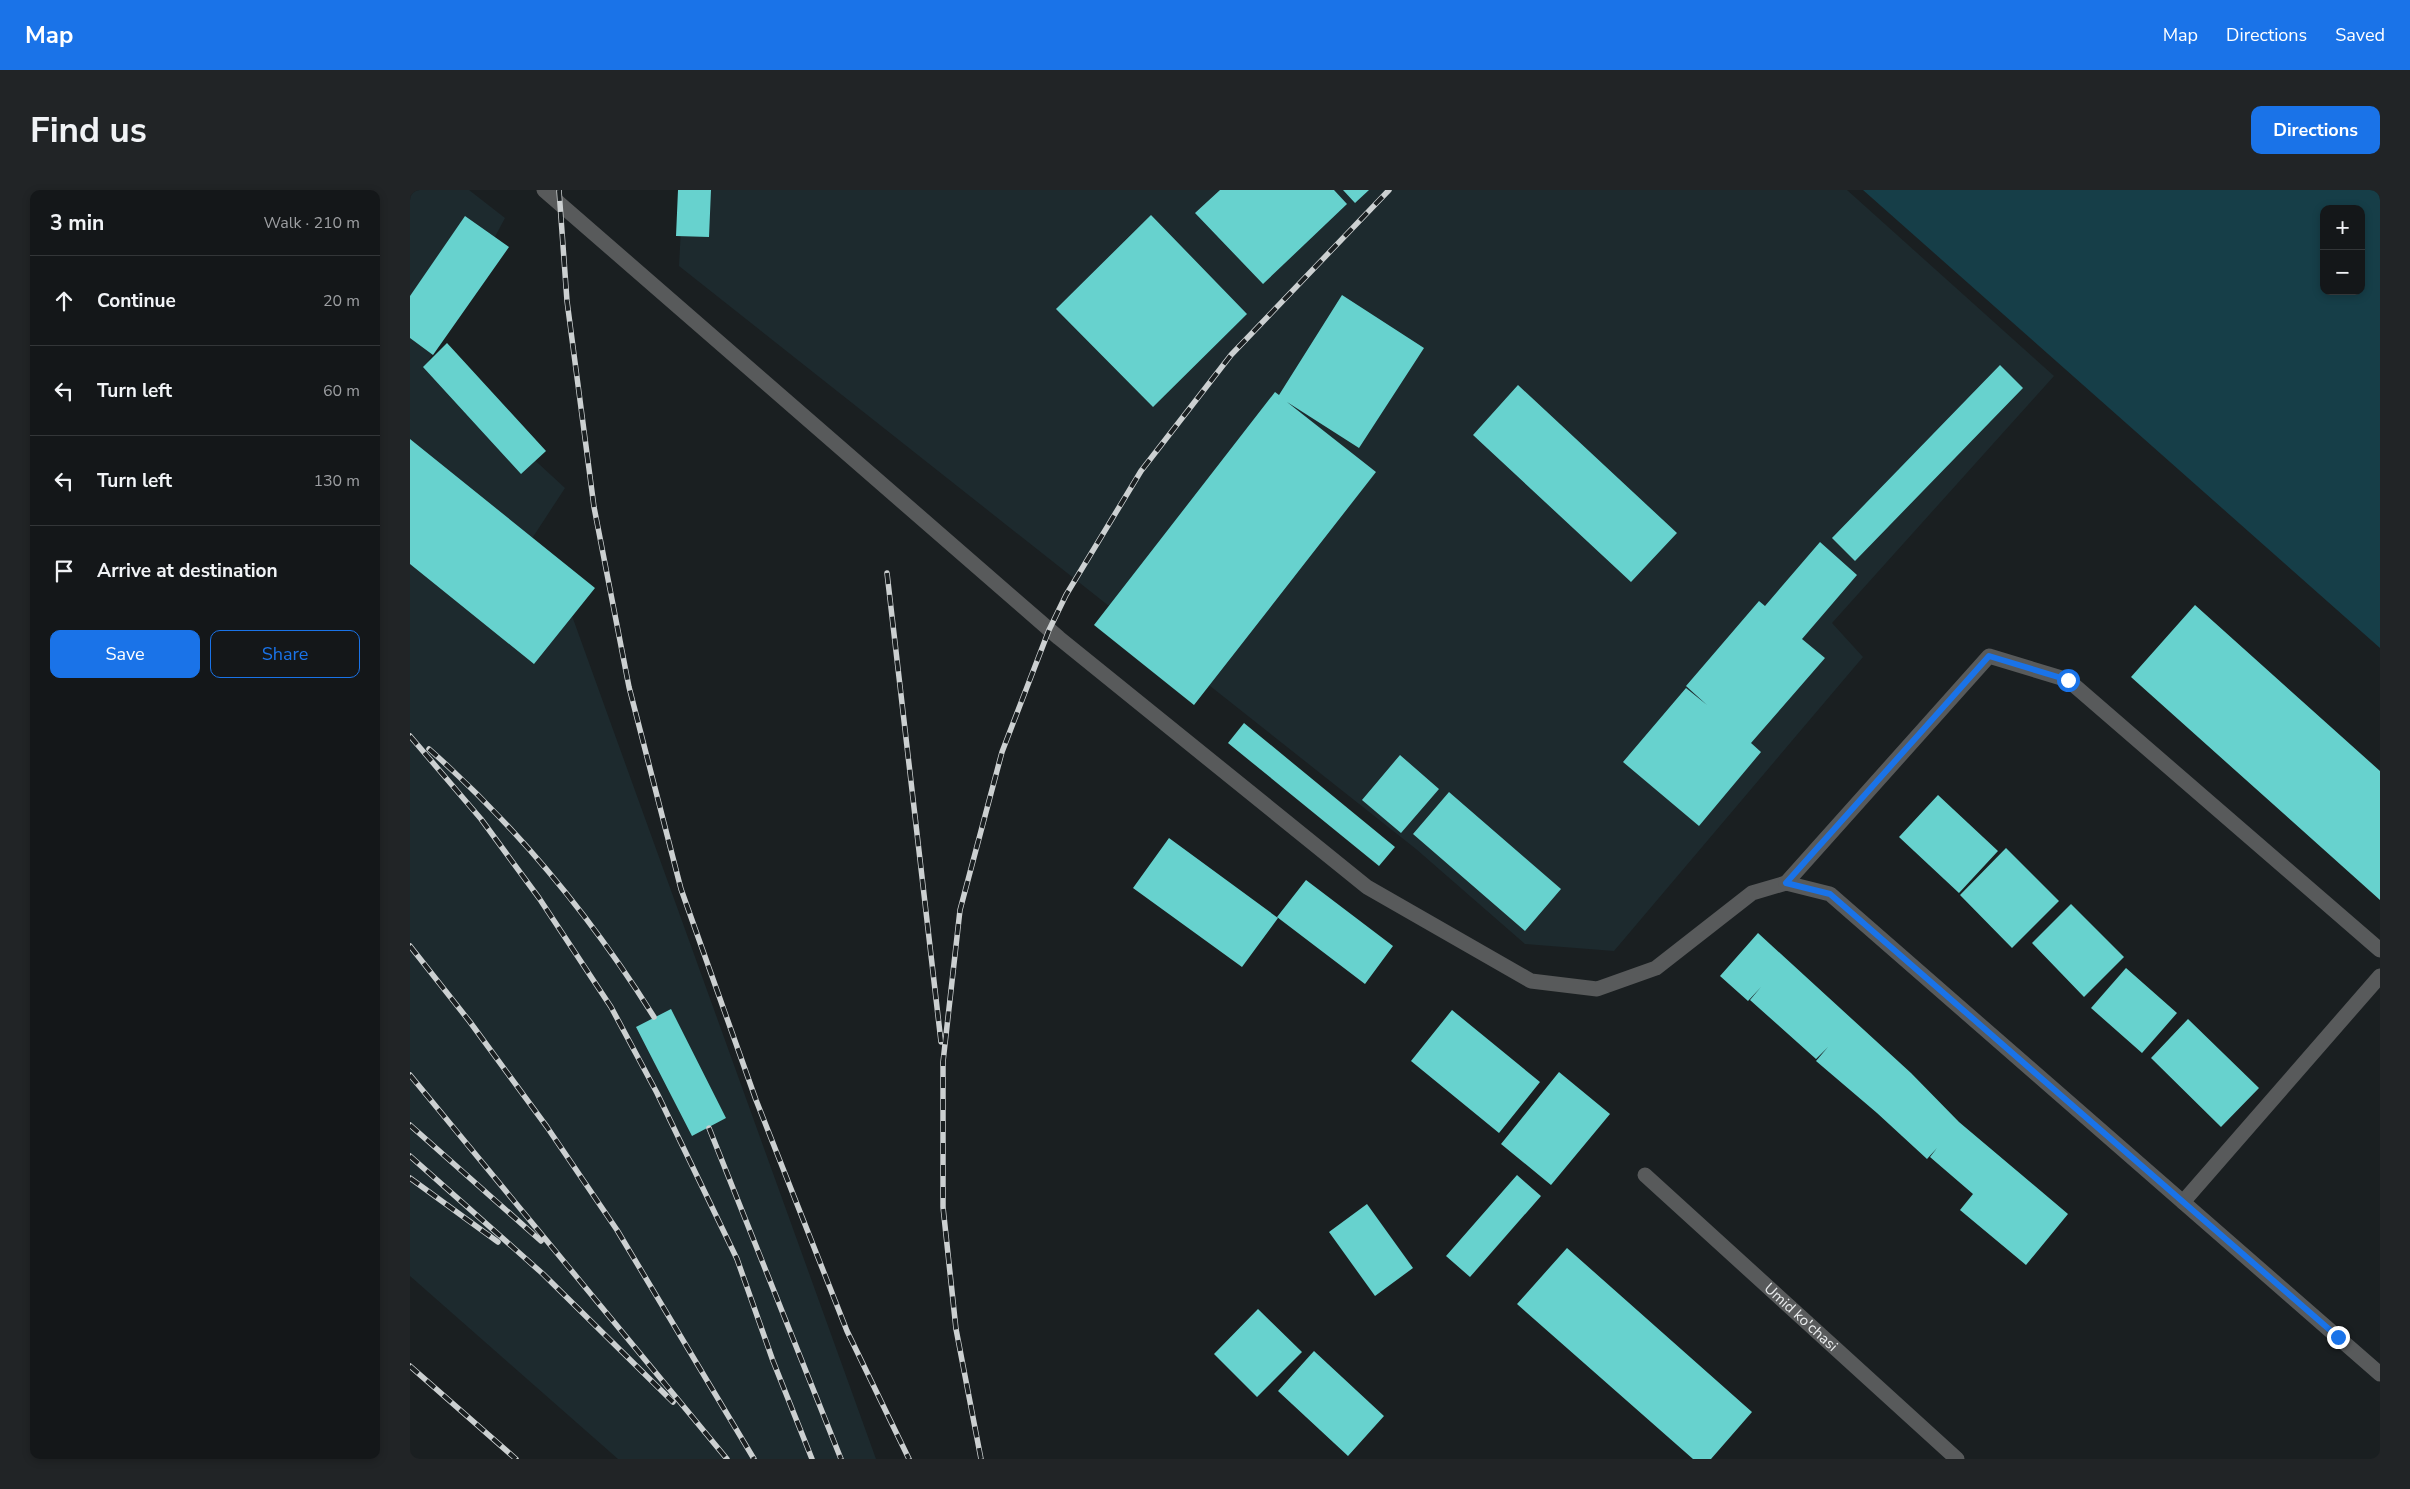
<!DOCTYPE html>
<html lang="en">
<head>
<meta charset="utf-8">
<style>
	:root { --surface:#141719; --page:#212426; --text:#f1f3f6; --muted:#9d9fa2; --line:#333638; --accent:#1a73e8 }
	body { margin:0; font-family:"Nunito Sans",sans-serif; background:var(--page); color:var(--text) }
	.controls { position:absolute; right:15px; top:15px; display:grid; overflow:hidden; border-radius:10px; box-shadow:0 2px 8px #0003 }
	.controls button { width:45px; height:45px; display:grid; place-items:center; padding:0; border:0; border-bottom:1px solid var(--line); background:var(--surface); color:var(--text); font:25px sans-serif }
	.stop { position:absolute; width:15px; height:15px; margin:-11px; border:4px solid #1a73e8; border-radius:50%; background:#fff }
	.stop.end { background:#1a73e8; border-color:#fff; box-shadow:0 1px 5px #0008 }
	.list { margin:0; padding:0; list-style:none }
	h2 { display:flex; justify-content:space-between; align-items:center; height:65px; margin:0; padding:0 20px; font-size:21px }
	h2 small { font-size:16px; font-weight:400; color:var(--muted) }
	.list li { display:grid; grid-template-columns:32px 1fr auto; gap:15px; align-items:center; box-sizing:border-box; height:90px; padding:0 20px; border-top:1px solid var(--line) }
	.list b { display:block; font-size:19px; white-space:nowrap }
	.list em { font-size:16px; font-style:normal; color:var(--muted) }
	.actions { display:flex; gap:10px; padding:15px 20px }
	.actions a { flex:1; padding:11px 0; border:1px solid var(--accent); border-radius:10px; text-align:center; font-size:18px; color:var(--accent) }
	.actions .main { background:var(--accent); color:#fff }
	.icon { flex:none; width:28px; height:28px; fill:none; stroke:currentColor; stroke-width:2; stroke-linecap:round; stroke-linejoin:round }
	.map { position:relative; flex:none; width:1970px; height:1269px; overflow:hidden; border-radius:10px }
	header { display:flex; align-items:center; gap:30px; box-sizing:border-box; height:70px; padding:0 25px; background:var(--accent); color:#fff }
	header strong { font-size:24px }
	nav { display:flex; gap:28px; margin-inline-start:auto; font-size:18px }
	.intro { display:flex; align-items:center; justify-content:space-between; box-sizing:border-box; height:120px; padding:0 30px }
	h1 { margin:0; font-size:35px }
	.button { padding:12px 22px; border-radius:10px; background:var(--accent); color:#fff; font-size:18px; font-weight:700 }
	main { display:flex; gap:30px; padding:0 30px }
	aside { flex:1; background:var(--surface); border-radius:10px; box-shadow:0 2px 8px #0003 }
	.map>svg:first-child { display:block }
</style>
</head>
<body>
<header>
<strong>Map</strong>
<nav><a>Map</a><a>Directions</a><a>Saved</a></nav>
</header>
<div class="intro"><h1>Find us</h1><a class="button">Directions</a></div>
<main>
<aside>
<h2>3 min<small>Walk · 210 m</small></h2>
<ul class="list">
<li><svg class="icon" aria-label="ahead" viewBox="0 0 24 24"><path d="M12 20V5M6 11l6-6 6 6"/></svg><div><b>Continue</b></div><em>20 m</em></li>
<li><svg class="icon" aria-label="left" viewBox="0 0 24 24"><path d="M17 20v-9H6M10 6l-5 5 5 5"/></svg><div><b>Turn left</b></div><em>60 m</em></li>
<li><svg class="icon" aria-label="left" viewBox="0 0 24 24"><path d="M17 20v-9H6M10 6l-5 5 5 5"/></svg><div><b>Turn left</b></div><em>130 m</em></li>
<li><svg class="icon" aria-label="arrive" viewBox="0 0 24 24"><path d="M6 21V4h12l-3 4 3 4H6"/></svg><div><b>Arrive at destination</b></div></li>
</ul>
<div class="actions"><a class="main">Save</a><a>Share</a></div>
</aside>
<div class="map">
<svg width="1970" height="1269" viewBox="0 0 1970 1269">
	<rect width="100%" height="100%" fill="#1a1f21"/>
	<path fill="#1d2a2e" d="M0 0H59L95 28 18 172 155 298 106 373 161 423 466 1269H208L0 1086Z
		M273 0H1437L1644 186 1422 433 1453 467 1204 761 1115 754 1006 659 269 76Z"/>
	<path fill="#163e48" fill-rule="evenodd" d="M1453 0H1970V458ZM1914 19H1951V101H1914Z"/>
	<path fill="#67d2ce" d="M268 0H301L299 47 266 46Z
		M810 0H924L937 14 853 94 785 23Z
		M933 0H959L945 13Z
		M741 25 837 124 743 217 646 119Z
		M55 26 99 57 23 165 0 148V106Z
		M932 105 1014 158 949 258 877 212 966 282 784 515 684 435 865 202 869 205Z
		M37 153 136 261 111 284 13 177Z
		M1590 175 1613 198 1445 371 1422 348Z
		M1108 195 1267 343 1221 392 1063 245Z
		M0 249 185 398 124 474 0 374Z
		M1410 352 1447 385 1392 449 1415 468 1341 553 1351 562 1289 636 1213 572 1276 498 1297 515 1276 496 1349 411 1355 416Z
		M1785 415 1970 581V710L1721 487Z
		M834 533 985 657 969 676 818 553Z
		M990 565 1029 599 991 643 952 610Z
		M1039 602 1151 699 1115 741 1003 644Z
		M1528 605 1588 661 1549 703 1489 647Z
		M759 648 868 728 832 777 723 698Z
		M1596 658 1649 711 1602 758 1550 705Z
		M896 690 983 756 955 794 867 727Z
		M1661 714 1714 767 1674 807 1622 753Z
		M1348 743 1501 883 1549 932 1658 1024 1616 1075 1550 1020 1563 1004 1520 967 1527 958 1517 969 1467 923 1406 871 1418 857 1406 869 1340 810 1351 797 1338 811 1310 786Z
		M1716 778 1767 823 1732 863 1681 818Z
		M261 819 316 928 282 946 226 837Z
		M1042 820 1130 892 1089 943 1001 871Z
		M1778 829 1849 898 1811 937 1741 868Z
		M1149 882 1200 924 1141 995 1091 954Z
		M1107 985 1131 1006 1060 1087 1036 1066Z
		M957 1014 1003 1078 965 1106 919 1042Z
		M1157 1058 1342 1222 1301 1269H1283L1107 1114Z
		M848 1119 892 1162 847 1207 804 1164Z
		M904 1161 974 1226 938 1266 868 1201Z"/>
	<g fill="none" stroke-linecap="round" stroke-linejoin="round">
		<g stroke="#585a5b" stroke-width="15">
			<path d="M134 0 649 448 957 697 1121 791 1187 799 1246 778 1342 703 1376 693 1420 704 1970 1184"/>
			<path d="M1376 693 1579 466 1658 490 1970 760"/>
			<path id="s1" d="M1235 985 1547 1269"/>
			<path d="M1773 1012 1970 786"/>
		</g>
		<g stroke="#ccd0d1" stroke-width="5.5">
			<path id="rail" d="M149 0 157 111 184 317 219 497 271 699 346 910 437 1141 499 1269
				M477 383 531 852
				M0 546 71 629 129 708 201 817 247 903 327 1069 363 1171 402 1269
				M19 559C107 637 182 728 244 827
				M0 756 60 832 137 937 207 1040 344 1269
				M0 885 317 1269
				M0 935 131 1051
				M299 938 431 1269
				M0 966 133 1084 263 1212
				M0 988 88 1052
				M0 1176 106 1269
				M571 1269 546 1139 533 1017V872L550 720 592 562 639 440 656 405 731 281 821 165 979 0"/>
		</g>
		<use href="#rail" stroke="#1a1f21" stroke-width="4" stroke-dasharray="11" stroke-linecap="butt"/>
	</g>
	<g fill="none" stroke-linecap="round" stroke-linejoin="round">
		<path stroke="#1a73e8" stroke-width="6" d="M1658 490 1579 466 1376 693 1420 704 1928 1147"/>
	</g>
	<g text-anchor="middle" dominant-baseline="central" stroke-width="5" stroke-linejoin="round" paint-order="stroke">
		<g font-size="15" fill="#eaedee" stroke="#1a1f21">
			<text stroke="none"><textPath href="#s1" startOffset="211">Umid ko'chasi</textPath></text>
		</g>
	</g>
</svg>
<div class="controls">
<button>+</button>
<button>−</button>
</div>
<div class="stop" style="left:1658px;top:490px"></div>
<div class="stop end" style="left:1928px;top:1147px"></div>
</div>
</main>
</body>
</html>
